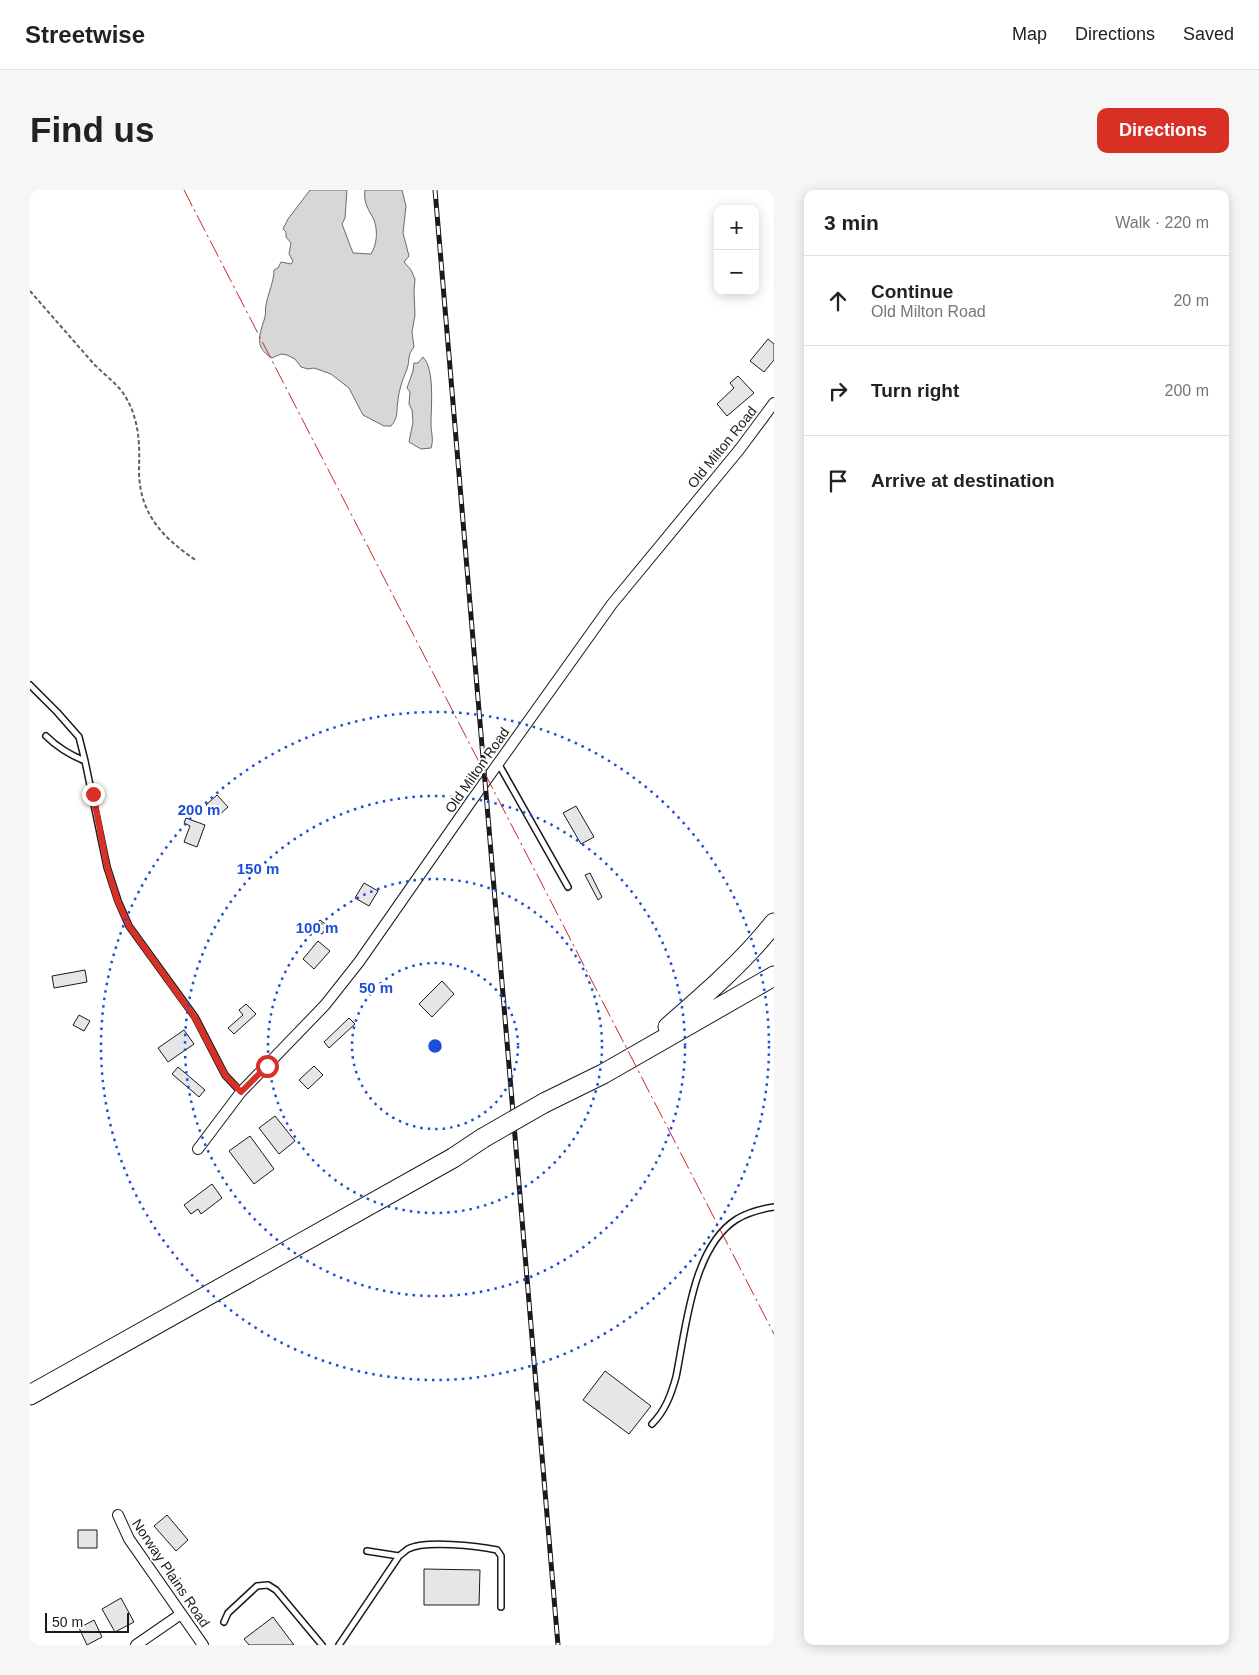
<!DOCTYPE html>
<html lang="en">
<head>
<meta charset="utf-8">
<style>
	:root { --surface:#fff; --page:#f6f6f6; --text:#222; --muted:#767676; --line:#e0e0e0; --accent:#d93025 }
	body { margin:0; font-family:Arial,sans-serif; background:var(--page); color:var(--text) }
	.controls { position:absolute; right:15px; top:15px; display:grid; overflow:hidden; border-radius:10px; box-shadow:0 2px 12px #0003 }
	.controls button { width:45px; height:45px; display:grid; place-items:center; padding:0; border:0; border-bottom:1px solid var(--line); background:var(--surface); color:var(--text); font:25px sans-serif }
	.scale { position:absolute; left:15px; bottom:12px; width:84px; box-sizing:border-box; padding-left:5px; border:2px solid #1a1a1a; border-top:0; font-size:14px; line-height:18px; white-space:nowrap; color:#1a1a1a; -webkit-text-stroke:4px #fff; paint-order:stroke }
	.stop { position:absolute; width:15px; height:15px; margin:-11px; border:4px solid #d93025; border-radius:50%; background:#fff }
	.stop.end { background:#d93025; border-color:#fff; box-shadow:0 1px 5px #0008 }
	.list { margin:0; padding:0; list-style:none }
	h2 { display:flex; justify-content:space-between; align-items:center; height:65px; margin:0; padding:0 20px; font-size:21px }
	h2 small { font-size:16px; font-weight:400; color:var(--muted) }
	.list li { display:grid; grid-template-columns:32px 1fr auto; gap:15px; align-items:center; box-sizing:border-box; height:90px; padding:0 20px; border-top:1px solid var(--line) }
	.list b { display:block; font-size:19px; white-space:nowrap }
	.list p { margin:0; font-size:16px; white-space:nowrap; color:var(--muted) }
	.list em { font-size:16px; font-style:normal; color:var(--muted) }
	.icon { flex:none; width:28px; height:28px; fill:none; stroke:currentColor; stroke-width:2; stroke-linecap:round; stroke-linejoin:round }
	.map { position:relative; flex:none; width:744px; height:1455px; overflow:hidden; border-radius:10px }
	header { display:flex; align-items:center; gap:30px; box-sizing:border-box; height:70px; padding:0 25px; background:var(--surface); border-bottom:1px solid var(--line) }
	header strong { font-size:24px }
	nav { display:flex; gap:28px; margin-inline-start:auto; font-size:18px }
	.intro { display:flex; align-items:center; justify-content:space-between; box-sizing:border-box; height:120px; padding:0 30px }
	h1 { margin:0; font-size:35px }
	.button { padding:12px 22px; border-radius:10px; background:var(--accent); color:#fff; font-size:18px; font-weight:700 }
	main { display:flex; gap:30px; padding:0 30px }
	aside { flex:1; background:var(--surface); border-radius:10px; box-shadow:0 2px 12px #0003 }
	.map>svg:first-child { display:block }
</style>
</head>
<body>
<header>
<strong>Streetwise</strong>
<nav><a>Map</a><a>Directions</a><a>Saved</a></nav>
</header>
<div class="intro"><h1>Find us</h1><a class="button">Directions</a></div>
<main>
<div class="map">
<svg width="744" height="1455" viewBox="0 0 744 1455">
	<rect width="100%" height="100%" fill="#fff"/>
	<path fill="#d7d7d7" stroke="#6a6a6a" d="M280 0H317L315 28 312 34 323 63 341 64C347 54 348 41 344 30 339 20 333 13 335 0H372L376 16 373 43 379 66 374 72 381 80 385 89 384 101 385 125 382 142 384 157C377 165 380 170 377 179 373 189 369 199 368 210 366 221 369 227 361 236H354L333 225 319 198 301 184 284 178 278 179 271 177 265 169 257 165 251 164 242 168C223 157 230 144 235 127 236 123 235 119 236 115 238 103 244 92 244 80L248 78 251 72 261 74 263 71 259 64 261 53 256 47V42L253 39 258 29Z
		M393 167C405 179 401 217 401 234 401 243 404 249 401 258L391 259 379 252 383 232 382 220 379 214 380 202 377 198 383 181 384 173H388Z"/>
	<path fill="#e6e6e6" stroke="#1a1a1a" d="M738 149 744 154V170L734 182 720 171Z
		M708 186 724 203 697 226 687 214 704 198 700 193Z
		M187 605 198 617 187 627 176 615Z
		M546 616 564 647 551 654 533 623Z
		M156 628 175 635 167 657 154 652 160 636 154 633Z
		M560 683 572 707 568 710 555 685Z
		M334 693 348 701 339 716 325 708Z
		M290 730 298 736 292 744 283 738Z
		M288 751 300 761 284 779 273 769Z
		M55 780 57 792 24 798 22 786Z
		M412 791 424 804 402 827 389 814Z
		M216 814 226 824 204 844 198 838 213 825 209 820Z
		M49 825 60 831 54 841 43 835Z
		M319 828 325 834 299 858 294 852Z
		M154 840 164 854 138 872 128 858Z
		M284 876 293 885 278 899 269 890Z
		M148 877 175 900 169 907 142 884Z
		M245 926 265 951 249 964 229 938Z
		M220 946 244 979 224 994 199 961Z
		M182 994 192 1008 171 1024 168 1019 161 1024 154 1015Z
		M575 1181 621 1216 599 1244 553 1210Z
		M137 1325 158 1350 146 1361 124 1336Z
		M48 1340H67V1358H48Z
		M394 1379 450 1380 449 1415H394Z
		M91 1408 104 1432 85 1442 72 1419Z
		M243 1427 264 1455H219L214 1449Z
		M64 1430 72 1447 57 1455 49 1438Z"/>
	<g fill="none" stroke-linecap="round" stroke-linejoin="round">
		<g stroke="#1a1a1a" stroke-width="8">
			<path id="lane" d="M0 495 27 522 49 547 55 571
				M16 546C28 558 40 565 55 571L77 677 88 711 99 736 165 827 195 885 211 902
				M468 573 538 697
				M622 1234C635 1221 641 1205 646 1187 656 1139 662 1057 707 1029 719 1022 731 1019 744 1017
				M337 1361 369 1366
				M194 1432 198 1423 227 1396 238 1395 246 1400 292 1455
				M309 1455 369 1366C372 1364 375 1361 378 1359 395 1350 448 1356 467 1360L471 1366V1417"/>
		</g>
		<g stroke="#1a1a1a" stroke-width="12">
			<path id="street" d="M168 959 211 902 295 815 329 772 442 610 582 414 709 260 744 213
				M88 1325 99 1349 173 1455
				M106 1455 151 1424"/>
		</g>
		<g stroke="#1a1a1a" stroke-width="21">
			<path id="highway" d="M638 837C676 804 713 772 744 733
				M514 913 573 884 744 786
				M0 1205 423 968 453 948"/>
		</g>
		<path stroke="#5f5f5f" stroke-width="2" stroke-dasharray="4 2.5" stroke-linecap="butt" d="M0 101C21 125 42 149 63 173 73 184 87 193 95 206 109 229 110 253 109 280 109 324 133 348 167 371"/>
		<use href="#lane" stroke="#fff" stroke-width="5"/>
		<use href="#street" stroke="#fff" stroke-width="10"/>
		<use href="#highway" stroke="#fff" stroke-width="19"/>
		<g stroke="#1a1a1a" stroke-width="5">
			<path id="rail" d="M405 0 528 1455"/>
		</g>
		<use href="#rail" stroke="#fff" stroke-width="3" stroke-dasharray="9" stroke-linecap="butt"/>
		<g stroke="#1a1a1a" stroke-width="21" stroke-linecap="butt">
			<path id="highway-bridge" d="M453 948 514 913"/>
		</g>
		<use href="#highway-bridge" stroke="#fff" stroke-width="19"/>
		<path stroke="#c62828" stroke-width="1" stroke-dasharray="18 4 2.5 4" stroke-linecap="butt" d="M154 0 744 1144"/>
	</g>
	<g fill="none" stroke-linecap="round" stroke-linejoin="round">
		<path stroke="#d93025" stroke-width="6" d="M63 604 77 677 88 712 99 736 165 828 195 885 211 902 237 876"/>
	</g>
	<g fill="none" stroke="#1d4ed8" stroke-width="2.5" stroke-dasharray="2.5 5">
		<circle cx="405" cy="856" r="83"/>
		<circle cx="405" cy="856" r="167"/>
		<circle cx="405" cy="856" r="250"/>
		<circle cx="405" cy="856" r="334"/>
	</g>
	<g text-anchor="middle" dominant-baseline="central" stroke-width="4" stroke-linejoin="round" paint-order="stroke">
		<g font-size="14" fill="#1a1a1a" stroke="#fff">
			<text transform="translate(692 257) rotate(-51)">Old Milton Road</text>
			<text transform="translate(447 580) rotate(-55)">Old Milton Road</text>
			<text transform="translate(141 1383) rotate(56)">Norway Plains Road</text>
		</g>
	</g>
	<circle cx="405" cy="856" r="8" fill="#1d4ed8" stroke="#fff" stroke-width="2.5"/>
	<g font-size="15" text-anchor="middle" font-weight="bold" fill="#1d4ed8" stroke="#fff" stroke-width="4" stroke-linejoin="round" paint-order="stroke">
		<text x="169" y="625">200 m</text>
		<text x="228" y="684">150 m</text>
		<text x="287" y="743">100 m</text>
		<text x="346" y="803">50 m</text>
	</g>
</svg>
<div class="controls">
<button>+</button>
<button>−</button>
</div>
<div class="scale">50 m</div>
<div class="stop" style="left:237px;top:876px"></div>
<div class="stop end" style="left:63px;top:604px"></div>
</div>
<aside>
<h2>3 min<small>Walk · 220 m</small></h2>
<ul class="list">
<li><svg class="icon" aria-label="ahead" viewBox="0 0 24 24"><path d="M12 20V5M6 11l6-6 6 6"/></svg><div><b>Continue</b><p>Old Milton Road</p></div><em>20 m</em></li>
<li><svg class="icon" aria-label="right" viewBox="0 0 24 24"><path d="M7 20v-9h11M14 6l5 5-5 5"/></svg><div><b>Turn right</b></div><em>200 m</em></li>
<li><svg class="icon" aria-label="arrive" viewBox="0 0 24 24"><path d="M6 21V4h12l-3 4 3 4H6"/></svg><div><b>Arrive at destination</b></div></li>
</ul>
</aside>
</main>
</body>
</html>
